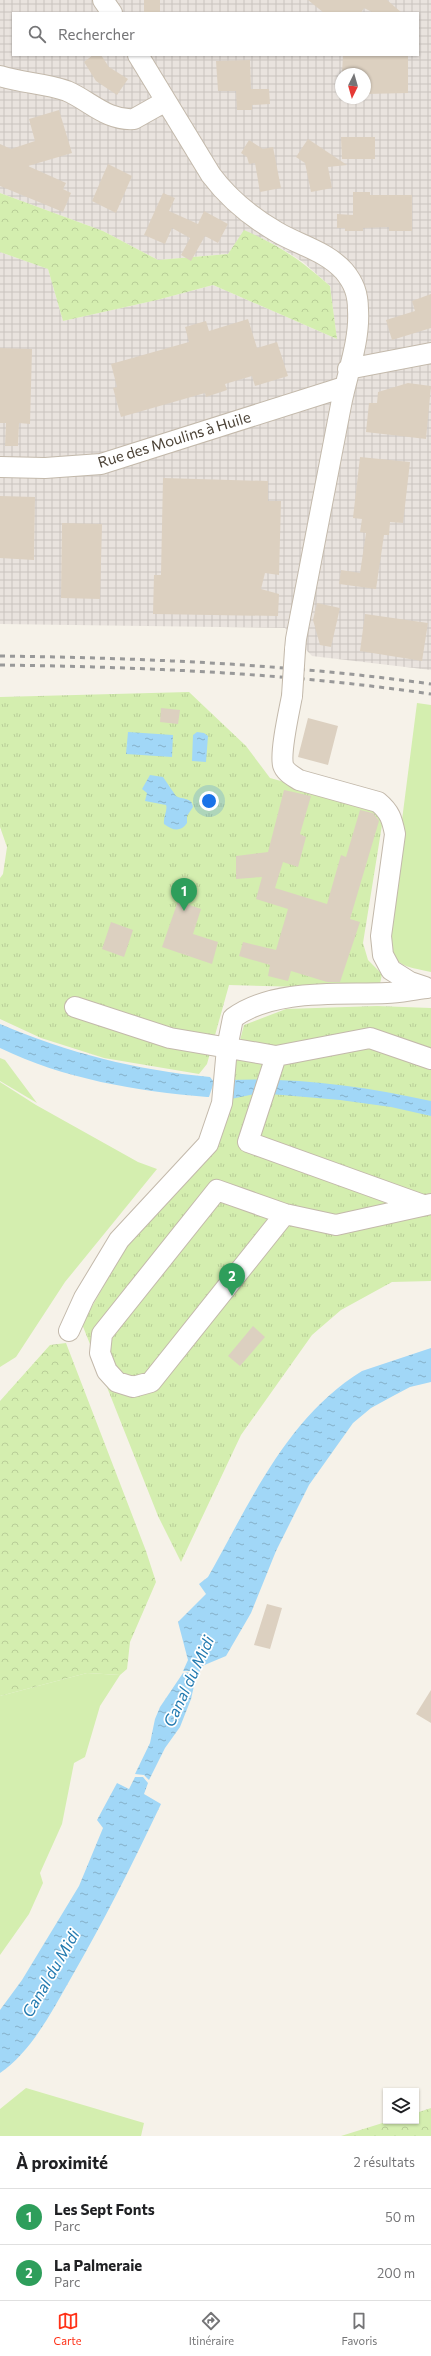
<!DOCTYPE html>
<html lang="fr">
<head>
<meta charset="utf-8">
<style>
	:root { --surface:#fff; --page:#f2f2f2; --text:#202124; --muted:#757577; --line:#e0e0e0; --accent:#ff3117 }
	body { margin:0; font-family:Commissioner,sans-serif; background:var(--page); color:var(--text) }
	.controls { position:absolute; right:12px; bottom:12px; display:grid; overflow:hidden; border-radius:0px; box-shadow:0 1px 3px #0004 }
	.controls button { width:36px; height:36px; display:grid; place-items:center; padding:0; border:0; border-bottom:1px solid var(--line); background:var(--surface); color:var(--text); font:20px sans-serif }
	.compass { position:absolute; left:335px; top:68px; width:36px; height:36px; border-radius:50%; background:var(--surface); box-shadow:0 1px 3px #0004; rotate:185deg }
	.you { position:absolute; left:209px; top:801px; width:14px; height:14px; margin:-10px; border:3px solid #fff; border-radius:50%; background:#1a73e8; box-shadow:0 0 0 6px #1a73e833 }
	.badge { display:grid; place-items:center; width:26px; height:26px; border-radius:50%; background:var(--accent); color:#fff; font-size:13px; font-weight:700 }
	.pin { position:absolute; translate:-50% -33px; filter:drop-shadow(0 1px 2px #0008) }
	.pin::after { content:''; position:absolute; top:21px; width:14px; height:12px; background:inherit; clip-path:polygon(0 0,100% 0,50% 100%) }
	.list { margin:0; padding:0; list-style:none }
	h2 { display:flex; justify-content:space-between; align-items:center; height:52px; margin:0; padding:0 16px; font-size:17px }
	h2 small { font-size:13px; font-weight:400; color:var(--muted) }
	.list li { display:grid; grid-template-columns:26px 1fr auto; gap:12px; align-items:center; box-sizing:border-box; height:56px; padding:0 16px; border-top:1px solid var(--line) }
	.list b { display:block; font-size:15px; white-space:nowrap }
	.list p { margin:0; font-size:13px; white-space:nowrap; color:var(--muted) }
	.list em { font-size:13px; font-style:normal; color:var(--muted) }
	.icon { flex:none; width:22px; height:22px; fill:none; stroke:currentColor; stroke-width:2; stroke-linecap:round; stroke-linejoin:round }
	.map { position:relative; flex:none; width:431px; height:2136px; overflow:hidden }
	.search { position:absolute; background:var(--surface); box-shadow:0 1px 3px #0004; left:12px; right:12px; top:12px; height:44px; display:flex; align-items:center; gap:10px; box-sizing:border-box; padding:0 14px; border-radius:0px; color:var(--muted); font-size:15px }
	.sheet { height:164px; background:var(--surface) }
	nav { display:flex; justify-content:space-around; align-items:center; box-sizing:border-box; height:56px; border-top:1px solid var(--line); background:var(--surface); font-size:11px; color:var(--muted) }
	nav a { display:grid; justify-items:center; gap:2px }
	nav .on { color:var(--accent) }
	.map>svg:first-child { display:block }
</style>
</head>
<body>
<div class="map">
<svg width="431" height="2136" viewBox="0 0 431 2136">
	<defs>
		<pattern id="industrial-grid" width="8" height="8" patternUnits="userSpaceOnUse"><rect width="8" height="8" fill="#e9e3de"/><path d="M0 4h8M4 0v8" fill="none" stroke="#c9c4bf"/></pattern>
		<pattern id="forest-crowns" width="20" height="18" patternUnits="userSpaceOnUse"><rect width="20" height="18" fill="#d4eeaf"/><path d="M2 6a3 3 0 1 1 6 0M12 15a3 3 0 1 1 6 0" fill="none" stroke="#b8cd97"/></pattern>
		<pattern id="park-tufts" width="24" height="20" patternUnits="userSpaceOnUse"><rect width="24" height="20" fill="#d4eeaf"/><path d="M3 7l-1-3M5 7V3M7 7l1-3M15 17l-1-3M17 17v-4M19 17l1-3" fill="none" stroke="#b8cd97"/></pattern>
		<pattern id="water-ripples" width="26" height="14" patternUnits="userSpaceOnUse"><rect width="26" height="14" fill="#a1d7f7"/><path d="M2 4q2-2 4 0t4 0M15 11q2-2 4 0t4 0" fill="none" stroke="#85b0c9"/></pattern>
	</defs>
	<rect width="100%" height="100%" fill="#f6f2e9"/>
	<path fill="url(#industrial-grid)" fill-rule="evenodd" d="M0 0H431V670L312 656 285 628 0 624V252L48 269 63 321 157 300 213 285 337 339 330 286 303 262 276 245 244 231 228 254 158 260 103 231 0 193ZM13 13H418V55H13ZM341 74H365V98H341Z"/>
	<path fill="#d4eeaf" d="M417 703 431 705V972C404 966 393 967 387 937Z
		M0 1058 5 1060 37 1103 0 1081Z
		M0 1082 36 1105 138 1162 157 1169 65 1282 16 1357 0 1367Z
		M87 1673 120 1675 100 1706 85 1757 74 1763 62 1824 40 1873 43 1883 29 1914 0 1955V1696Z
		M26 2088 144 2123 141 2136H0V2109Z"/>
	<path fill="url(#forest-crowns)" d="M0 193 103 231 158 260 228 254 244 230C280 246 301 260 330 286L337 339 213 285 157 300 63 321 48 269 0 252Z
		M66 1343 146 1551 156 1582 130 1642 127 1669 120 1675 87 1673 0 1696V1401L50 1345Z
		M431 2108V2136H341L389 2121H416V2113Z"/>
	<path fill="url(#park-tufts)" d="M189 692 246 746 270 778 375 807 382 825 363 943 368 960 382 974 379 989 229 985 207 1064 199 1074 104 1058 41 1038 0 1019V878L3 874 7 847 0 827V697Z
		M377 1006 431 1008V1281L392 1282 341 1310 312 1335 241 1435 181 1562 158 1516 82 1324 126 1247 209 1157 244 1025 286 1009Z"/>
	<path fill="url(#water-ripples)" d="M128 732 173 735 172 757 126 754Z
		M197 732 204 733 208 736 206 762 192 761 193 735Z
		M150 775 163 777 176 796C183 800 192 797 193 807L187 816V823C181 832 173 831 164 824 163 817 168 810 166 805L145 801 147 793 142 789Z
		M0 1024C68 1053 136 1070 210 1077L214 1082 209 1097H207C136 1091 64 1079 0 1048Z
		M228 1080C297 1077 364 1086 431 1101V1116L391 1107 340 1100 259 1093 231 1099Z
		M431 1348V1382L410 1387 393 1396 371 1408 353 1423 309 1485 276 1551 251 1613 226 1656 202 1666 197 1677 191 1671H183L188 1660 178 1622 206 1594 199 1584 208 1577C250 1503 286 1418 362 1371Z
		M191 1672 196 1677 191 1699 180 1727 165 1748 149 1780 144 1775 135 1774 150 1743 155 1719 160 1707 183 1673Z
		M135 1777H143L148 1783 144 1794 161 1804C133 1863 104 1921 71 1978 52 2011 32 2051 0 2073V2010L22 1980 79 1886 103 1828 97 1820 117 1783 129 1789Z"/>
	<path fill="#dcd0c0" d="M144 0H160V13H144Z
		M308 0H387L402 13H374L364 8 361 13H324Z
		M93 55H101L109 67 128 79 117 95 96 81 84 62Z
		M343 55H408V93L365 94V74H342Z
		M250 60 251 89H269L270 104 252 105V110H237L236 91H218L216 61Z
		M59 110 72 153 28 166 66 183 63 189 71 193 63 212 0 186V144L11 149 35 141 29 119Z
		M341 137H375V159H342Z
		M308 139 347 165 328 167 332 188 311 192 305 163 296 157Z
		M249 140 263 149 273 147 281 188 260 192 255 163 249 164 247 157 241 153Z
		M108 164 132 176 116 213 92 201Z
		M353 192H370V195H412V231H389V227L363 228V231H345V228H337V214L353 215Z
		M163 193 175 198 169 211 198 224 204 211 228 224 218 243 205 236 191 261 181 255 190 238 172 228 165 244 144 235Z
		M431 294V328L392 340 386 320 415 311 412 301Z
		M248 319 257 348 277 342 288 376 255 386 252 376 225 384 227 390 206 397 205 393 121 417 113 388 117 387 111 364 189 342 185 327 206 321 209 331Z
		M0 348 32 349 30 424 19 423 18 446H5L6 423H0Z
		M408 383 431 386 426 439 366 432 369 403H377L378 392Z
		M360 457 410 462 403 523 390 522 389 535H384L376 589 339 584 341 570 360 573 366 533 360 532 362 519 353 518Z
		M163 478 268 481V501H281L279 575 265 573 261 589 279 594 278 616 153 614 154 575H161Z
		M0 496 35 497 34 560 0 558Z
		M62 523 102 524 100 599 61 598Z
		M317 603 340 608 331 647 320 645 313 620Z
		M365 614 428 623 422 661 360 651Z
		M161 708 180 710 178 724 160 722Z
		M308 718 338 726 328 765 298 757Z
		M284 790 311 796 300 834 306 837 298 867 283 862 275 888 327 904 341 855 346 857 360 810 373 813 379 821 350 919 360 922 340 982H327L291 971 288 981 268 976 270 965 239 956 243 942 276 950 288 909 256 899 262 877 236 879V856L268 852Z
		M178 901 201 909 193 934 218 942 212 964 162 947Z
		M111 922 133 930 124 957 102 949Z
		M253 1326 265 1337 240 1366 228 1356Z
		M267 1604 282 1608 270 1649 254 1645Z
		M431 1690V1723L416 1714Z"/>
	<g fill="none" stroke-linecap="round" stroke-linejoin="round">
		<g stroke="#c3b9ab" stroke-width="22">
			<path id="minor" d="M103 0 112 13
				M138 55 211 175C229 199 251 217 277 232 299 245 326 251 344 271 354 283 358 294 358 310 360 341 347 374 341 405 326 483 311 561 296 639L295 650
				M0 76C21 83 46 83 67 91 90 101 107 121 134 119L166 101
				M348 369 431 353
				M0 467 45 468 101 464 344 387
				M292 696C289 712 280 751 283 765 285 772 293 776 299 780L378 802C390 812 392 819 395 834L381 936 383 955 391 970 410 982 425 987
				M75 1007 170 1038 276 1056 248 1142 423 1205
				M276 1056 370 1038 431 1059
				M285 1214 151 1382 133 1387 117 1382 107 1371 100 1353 102 1334 217 1190 285 1214 336 1225 431 1204
				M69 1331 84 1298 119 1240 208 1144 222 1103 227 1048 233 1018C274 988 339 995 387 993 400 993 414 989 427 988"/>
		</g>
		<use href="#minor" stroke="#fff" stroke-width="20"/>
		<path stroke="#999" stroke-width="3" stroke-dasharray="5 5" stroke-linecap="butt" d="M0 656C144 658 288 664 431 684
			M0 665C144 667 288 673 431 694"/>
		<g stroke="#c3b9ab" stroke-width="22" stroke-linecap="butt">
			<path id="minor-bridge" d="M292 696 295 650"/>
		</g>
		<use href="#minor-bridge" stroke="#fff" stroke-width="20"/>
	</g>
	<g text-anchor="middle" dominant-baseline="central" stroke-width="3.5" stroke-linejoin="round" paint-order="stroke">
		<g font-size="15" fill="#4b4236" stroke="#fff">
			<text transform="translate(174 439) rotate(-17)">Rue des Moulins à Huile</text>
		</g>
		<g font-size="16" font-style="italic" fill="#227ab0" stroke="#fff">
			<text transform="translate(188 1681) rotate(-65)">Canal du Midi</text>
			<text transform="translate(50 1973) rotate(-60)">Canal du Midi</text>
		</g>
	</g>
</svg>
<div class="controls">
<button><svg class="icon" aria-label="layers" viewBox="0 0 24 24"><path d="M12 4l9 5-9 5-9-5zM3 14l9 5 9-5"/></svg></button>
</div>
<svg class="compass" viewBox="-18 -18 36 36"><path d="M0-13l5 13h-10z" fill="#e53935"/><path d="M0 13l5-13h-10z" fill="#757577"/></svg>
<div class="you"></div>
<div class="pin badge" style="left:184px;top:911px;background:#2e9e5b">1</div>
<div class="pin badge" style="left:232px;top:1296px;background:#2e9e5b">2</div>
<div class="search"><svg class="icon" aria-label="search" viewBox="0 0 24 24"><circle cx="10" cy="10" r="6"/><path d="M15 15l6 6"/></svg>Rechercher</div>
</div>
<section class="sheet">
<h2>À proximité<small>2 résultats</small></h2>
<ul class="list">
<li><span class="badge" style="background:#2e9e5b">1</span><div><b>Les Sept Fonts</b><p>Parc</p></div><em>50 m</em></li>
<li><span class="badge" style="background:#2e9e5b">2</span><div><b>La Palmeraie</b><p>Parc</p></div><em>200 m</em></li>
</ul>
</section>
<nav>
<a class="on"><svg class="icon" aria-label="map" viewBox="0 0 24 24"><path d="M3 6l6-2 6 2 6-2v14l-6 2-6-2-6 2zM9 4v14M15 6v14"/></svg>Carte</a>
<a><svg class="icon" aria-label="directions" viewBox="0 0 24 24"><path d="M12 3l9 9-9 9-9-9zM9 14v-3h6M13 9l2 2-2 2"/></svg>Itinéraire</a>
<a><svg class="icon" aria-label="saved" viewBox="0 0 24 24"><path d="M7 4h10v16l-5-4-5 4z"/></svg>Favoris</a>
</nav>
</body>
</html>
